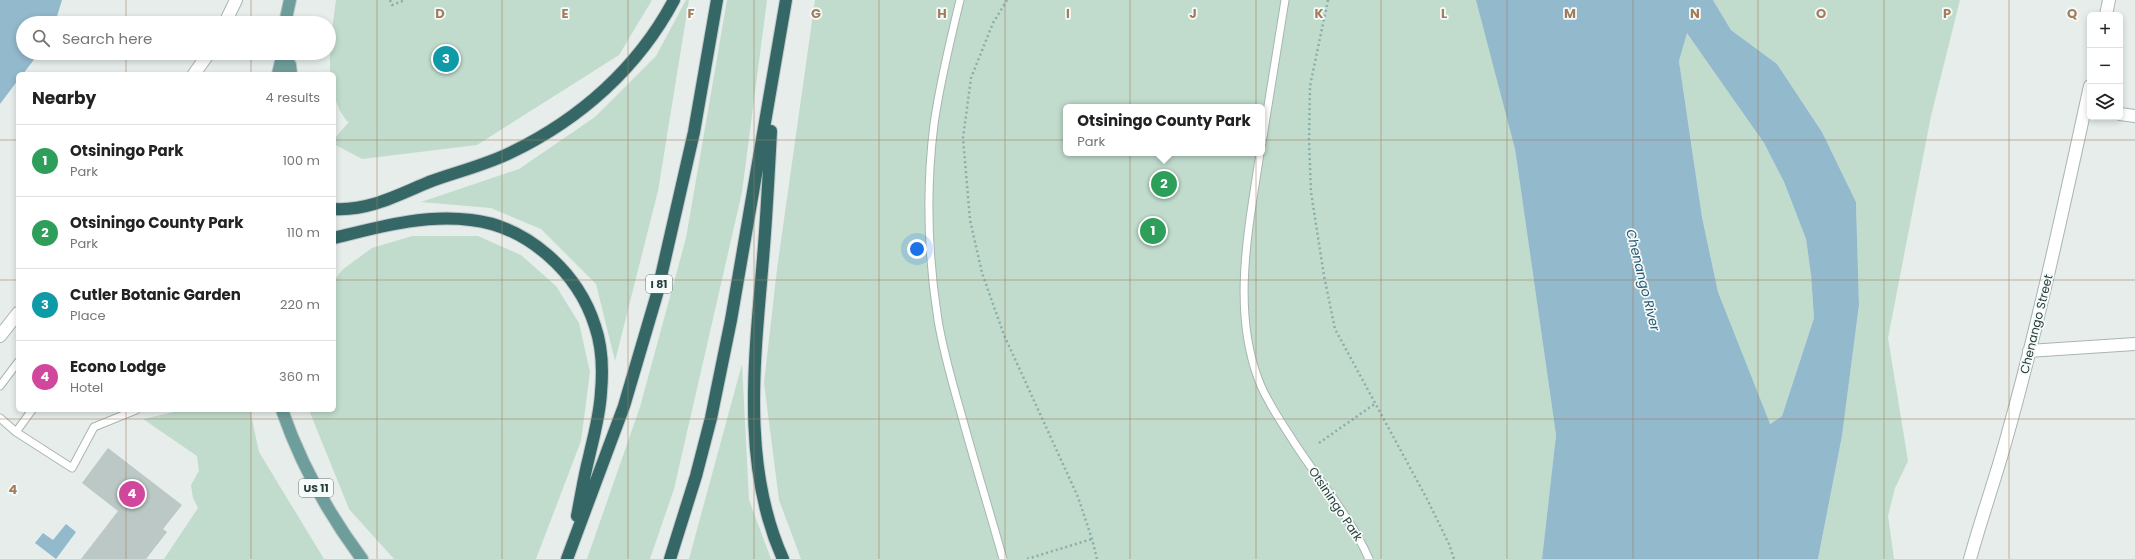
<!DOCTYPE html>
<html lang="en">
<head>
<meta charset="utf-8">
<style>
	:root { --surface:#fff; --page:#f2f2f2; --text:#222; --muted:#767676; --line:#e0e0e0; --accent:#7a5a43 }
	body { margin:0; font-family:Poppins,sans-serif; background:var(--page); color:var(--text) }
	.controls { position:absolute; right:12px; top:12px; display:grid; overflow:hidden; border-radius:6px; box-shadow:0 2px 6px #0003 }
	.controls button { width:36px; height:36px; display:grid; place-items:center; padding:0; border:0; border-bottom:1px solid var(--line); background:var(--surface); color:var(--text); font:20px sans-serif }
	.you { position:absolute; left:917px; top:249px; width:14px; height:14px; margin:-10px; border:3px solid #fff; border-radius:50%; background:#1a73e8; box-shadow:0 0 0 6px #1a73e833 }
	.badge { display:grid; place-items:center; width:26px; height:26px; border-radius:50%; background:var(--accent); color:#fff; font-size:13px; font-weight:700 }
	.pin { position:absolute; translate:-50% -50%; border:2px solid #fff; box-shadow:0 1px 4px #0006 }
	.popup { position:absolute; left:1063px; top:104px; width:202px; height:52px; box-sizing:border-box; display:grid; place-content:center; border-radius:6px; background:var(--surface); filter:drop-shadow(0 1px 3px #0005); font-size:13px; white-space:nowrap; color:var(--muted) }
	.popup b { font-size:15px; color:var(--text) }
	.popup::after { content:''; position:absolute; left:50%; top:100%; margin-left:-8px; border:8px solid transparent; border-top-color:var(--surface) }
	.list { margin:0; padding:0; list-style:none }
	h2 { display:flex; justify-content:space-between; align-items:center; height:52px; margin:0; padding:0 16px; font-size:17px }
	h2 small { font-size:13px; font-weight:400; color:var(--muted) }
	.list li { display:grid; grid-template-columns:26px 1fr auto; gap:12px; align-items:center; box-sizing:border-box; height:72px; padding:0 16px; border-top:1px solid var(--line) }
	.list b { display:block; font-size:15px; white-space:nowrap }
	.list p { margin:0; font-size:13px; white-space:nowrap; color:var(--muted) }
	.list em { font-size:13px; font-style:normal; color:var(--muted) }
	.icon { flex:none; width:22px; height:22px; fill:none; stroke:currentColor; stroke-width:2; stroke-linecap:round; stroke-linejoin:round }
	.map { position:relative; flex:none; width:2135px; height:559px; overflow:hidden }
	.search { position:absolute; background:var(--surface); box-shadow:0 2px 6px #0003; left:16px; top:16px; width:320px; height:44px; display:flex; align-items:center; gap:10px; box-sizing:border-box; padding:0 14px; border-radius:22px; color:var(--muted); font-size:15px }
	.panel { position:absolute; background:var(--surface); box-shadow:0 2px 6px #0003; left:16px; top:72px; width:320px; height:340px; border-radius:6px }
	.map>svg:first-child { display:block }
</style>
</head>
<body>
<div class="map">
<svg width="2135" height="559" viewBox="0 0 2135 559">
	<rect width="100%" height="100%" fill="#e6edeb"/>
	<path fill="#c1dccd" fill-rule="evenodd" d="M336 0H652L619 55 477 145 362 159 334 144V139L349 122 347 121C334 104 334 95 334 74H330V44Z
		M686 0H689L658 191 615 361 596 284 541 229 491 208 421 202 519 169 595 117 656 56Z
		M727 0H767L742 192 674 489 650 559H587L640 407 686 238Z
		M815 0H1479L1515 149 1556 435 1542 559H801L779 500 764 383 777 269ZM1066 107H1262V153H1066Z
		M1713 0H1960L1931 116 1888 338 1908 461 1895 488 1888 516 1894 559H1818L1842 436 1859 305 1856 202 1822 132 1777 64 1731 30Z
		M1687 32 1764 143 1784 182 1806 239 1811 275 1814 318 1782 416 1769 424 1718 292 1702 217 1679 61Z
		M412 236H478L521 255 556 286 579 323 590 372 581 441 536 559H394L349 509 309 410H334V281L342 270 372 248Z
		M742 364 749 500 771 559H689Z
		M183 410H250L259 452 324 559H164L198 508 193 498 191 485 199 471 197 456 143 419Z"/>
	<path fill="#93b9cd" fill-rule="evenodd" d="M0 0H62L55 23H23V53H39L23 74H18V80L0 104Z
		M1476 0H1713L1731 30 1777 64 1822 132 1856 202 1859 305 1842 436 1818 559H1542L1556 435 1515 149ZM1687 33 1764 143 1784 182 1806 239 1811 275 1814 318 1782 416 1770 424 1718 292 1702 217 1679 61Z
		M66 524 76 532 56 559 35 543 43 533 53 540Z"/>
	<path fill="#bbc8c5" d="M108 448 182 505 163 529 167 532 146 559H81L118 511 82 483Z"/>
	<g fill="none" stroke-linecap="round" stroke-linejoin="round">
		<g stroke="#a9b5b3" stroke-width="9">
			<path id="service" d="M960 0C950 41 940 82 934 124 926 188 928 257 938 320 944 357 956 395 966 431 978 474 991 516 1003 559
				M1262 143 1285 0
				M1260 153C1249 227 1231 309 1259 381 1266 400 1281 422 1292 439 1317 479 1350 515 1369 559
				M0 386 18 362
				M0 418 16 432 32 410
				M16 432 72 468 94 427 136 410"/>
		</g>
		<g stroke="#a9b5b3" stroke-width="14">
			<path id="minor" d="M225 23 236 0
				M194 74 209 53
				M2120 114 2135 116
				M0 336 18 313"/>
		</g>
		<g stroke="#a9b5b3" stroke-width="14">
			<path id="tertiary" d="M2106 15 2109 0
				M2029 351 2135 344
				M1970 559C1981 519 1995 480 2006 440 2039 323 2064 204 2090 86"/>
		</g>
		<g stroke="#c2c9c8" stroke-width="14">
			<path id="primary" d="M285 23 290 0
				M283 55 290 65 291 74
				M278 74 283 53
				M282 410C301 465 327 512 362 559"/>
		</g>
		<g stroke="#c2c9c8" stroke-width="14">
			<path id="motorway" d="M771 131C769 169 767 208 764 246 756 350 739 461 783 559
				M334 209C369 211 398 195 429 182 456 172 486 165 512 152 580 119 638 68 674 0
				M334 238C379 227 424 214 471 220 527 226 578 272 595 326 602 346 603 370 601 392 600 414 594 435 589 457 584 476 581 496 577 516
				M567 559 624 406 657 294 694 132 717 0
				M670 559 696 476 711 418 731 320 786 0"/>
		</g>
		<path stroke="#89aea9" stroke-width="2.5" stroke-dasharray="2 3" stroke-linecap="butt" d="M390 0 392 5 405 0
			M1007 0 993 23 971 78 963 138 970 220 982 273 1004 335 1078 497 1092 539 1097 559
			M1328 0 1310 86 1309 141 1311 192 1324 276 1335 329 1427 499 1449 544 1454 559
			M1319 443 1376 403
			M1027 559 1092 539"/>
		<use href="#service" stroke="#fff" stroke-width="7"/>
		<use href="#minor" stroke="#fff" stroke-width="12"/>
		<use href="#tertiary" stroke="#fff" stroke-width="12"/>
		<use href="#primary" stroke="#6e9e9b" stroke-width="12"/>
		<use href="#motorway" stroke="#346766" stroke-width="12"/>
	</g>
	<path fill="none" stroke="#a27d5b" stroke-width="1" stroke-opacity="0.55" d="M126 0V23M251 0V23M377 0V559M502 0V559M628 0V559M754 0V559M879 0V559M1005 0V559M1130 0V559M1256 0V559M1381 0V559M1507 0V559M1633 0V559M1758 0V559M1884 0V559M2009 0V559M126 53V74M251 53V74M0 140H18M334 140H2135M0 280H18M334 280H2135M126 410V559M251 410V559M0 419H2135"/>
	<g text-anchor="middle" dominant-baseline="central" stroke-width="3.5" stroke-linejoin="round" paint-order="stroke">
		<g fill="#f6faf9" stroke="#647675" stroke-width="1">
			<rect x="646" y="275" width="26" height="18" rx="3"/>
			<rect x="299" y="479" width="34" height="18" rx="3"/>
		</g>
		<g font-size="11" font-weight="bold" fill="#263e3c">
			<text x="659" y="284">I 81</text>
			<text x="316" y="488">US 11</text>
		</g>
		<g font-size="12" fill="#263e3c" stroke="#f6faf9">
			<text transform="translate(2036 324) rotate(-76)">Chenango Street</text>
			<text transform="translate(1336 504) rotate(56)">Otsiningo Park</text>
		</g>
		<g font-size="13" font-style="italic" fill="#255975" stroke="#f6faf9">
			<text transform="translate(1643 280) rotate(76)">Chenango River</text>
		</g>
	</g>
	<g font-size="13" text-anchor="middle" font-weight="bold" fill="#a27d5b" stroke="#f6faf9" stroke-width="3.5" stroke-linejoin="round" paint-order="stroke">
		<text x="440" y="18">D</text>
		<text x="565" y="18">E</text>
		<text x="691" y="18">F</text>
		<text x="816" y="18">G</text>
		<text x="942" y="18">H</text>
		<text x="1068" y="18">I</text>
		<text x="1193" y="18">J</text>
		<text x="1319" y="18">K</text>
		<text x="1444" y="18">L</text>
		<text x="1570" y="18">M</text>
		<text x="1695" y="18">N</text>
		<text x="1821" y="18">O</text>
		<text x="1947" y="18">P</text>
		<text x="2072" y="18">Q</text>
		<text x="13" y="494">4</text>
	</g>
</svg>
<div class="controls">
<button>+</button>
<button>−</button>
<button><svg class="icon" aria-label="layers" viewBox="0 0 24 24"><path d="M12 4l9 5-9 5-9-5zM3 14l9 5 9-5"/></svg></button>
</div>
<div class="you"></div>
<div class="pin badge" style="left:1153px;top:231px;background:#2e9e5b">1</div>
<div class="pin badge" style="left:1164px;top:184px;background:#2e9e5b">2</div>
<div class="popup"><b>Otsiningo County Park</b>Park</div>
<div class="pin badge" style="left:446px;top:59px;background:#0f9aa8">3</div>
<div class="pin badge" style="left:132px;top:494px;background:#d1479c">4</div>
<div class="search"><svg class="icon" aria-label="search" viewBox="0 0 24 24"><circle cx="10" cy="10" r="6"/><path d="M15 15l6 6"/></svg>Search here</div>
<section class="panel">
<h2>Nearby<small>4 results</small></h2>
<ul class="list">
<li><span class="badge" style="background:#2e9e5b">1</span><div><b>Otsiningo Park</b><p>Park</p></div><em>100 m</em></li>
<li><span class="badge" style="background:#2e9e5b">2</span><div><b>Otsiningo County Park</b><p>Park</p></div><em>110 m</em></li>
<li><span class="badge" style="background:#0f9aa8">3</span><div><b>Cutler Botanic Garden</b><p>Place</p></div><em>220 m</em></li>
<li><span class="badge" style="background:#d1479c">4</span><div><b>Econo Lodge</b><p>Hotel</p></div><em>360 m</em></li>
</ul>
</section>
</div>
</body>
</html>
